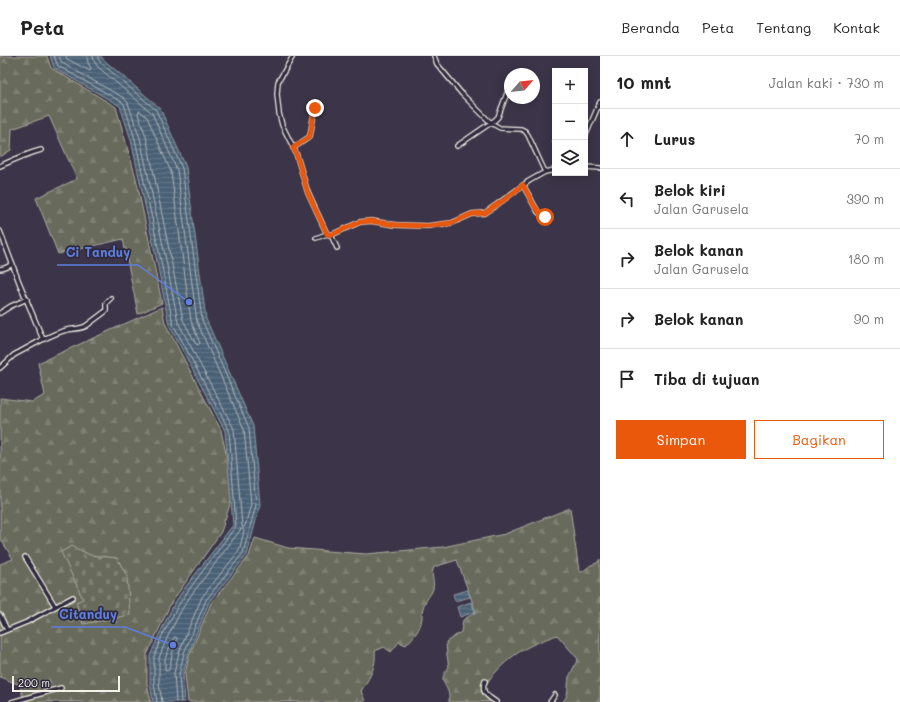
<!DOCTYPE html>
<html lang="id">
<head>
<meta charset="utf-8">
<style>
	:root { --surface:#fff; --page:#f6f6f6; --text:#222; --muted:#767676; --line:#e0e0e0; --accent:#ea580c }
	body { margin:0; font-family:Mali,sans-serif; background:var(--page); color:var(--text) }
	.controls { position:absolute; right:12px; top:12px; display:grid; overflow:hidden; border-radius:0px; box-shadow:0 2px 10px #0003 }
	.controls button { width:36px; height:36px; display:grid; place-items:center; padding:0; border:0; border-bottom:1px solid var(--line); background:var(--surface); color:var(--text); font:20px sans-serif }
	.compass { position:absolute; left:504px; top:12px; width:36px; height:36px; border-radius:50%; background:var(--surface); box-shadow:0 2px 10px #0003; rotate:62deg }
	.scale { position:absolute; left:12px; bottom:10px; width:108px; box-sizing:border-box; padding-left:4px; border:2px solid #f4f1e8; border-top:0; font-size:11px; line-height:14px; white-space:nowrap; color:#f4f1e8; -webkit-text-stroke:3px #2f2a3d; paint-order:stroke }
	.stop { position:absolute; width:12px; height:12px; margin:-9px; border:3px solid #ea580c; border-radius:50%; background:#fff }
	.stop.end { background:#ea580c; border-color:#fff; box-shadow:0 1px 4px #0008 }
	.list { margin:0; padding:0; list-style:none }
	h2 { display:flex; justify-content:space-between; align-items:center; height:52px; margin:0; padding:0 16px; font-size:17px }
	h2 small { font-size:13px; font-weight:400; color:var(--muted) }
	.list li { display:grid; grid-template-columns:26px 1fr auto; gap:12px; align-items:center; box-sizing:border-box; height:60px; padding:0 16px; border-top:1px solid var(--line) }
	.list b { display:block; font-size:15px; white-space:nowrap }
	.list p { margin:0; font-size:13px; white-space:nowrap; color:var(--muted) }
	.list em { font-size:13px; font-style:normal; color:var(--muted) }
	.actions { display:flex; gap:8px; padding:12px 16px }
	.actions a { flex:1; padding:9px 0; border:1px solid var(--accent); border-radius:0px; text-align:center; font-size:14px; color:var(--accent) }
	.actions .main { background:var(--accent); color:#fff }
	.icon { flex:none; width:22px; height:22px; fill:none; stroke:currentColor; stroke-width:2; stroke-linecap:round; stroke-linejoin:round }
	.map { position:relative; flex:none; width:600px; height:646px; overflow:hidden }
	header { display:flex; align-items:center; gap:24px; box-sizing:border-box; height:56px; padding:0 20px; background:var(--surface); border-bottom:1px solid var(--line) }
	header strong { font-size:19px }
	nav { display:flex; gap:22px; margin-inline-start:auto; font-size:14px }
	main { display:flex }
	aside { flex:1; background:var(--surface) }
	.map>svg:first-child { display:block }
</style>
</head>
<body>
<header>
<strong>Peta</strong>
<nav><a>Beranda</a><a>Peta</a><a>Tentang</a><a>Kontak</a></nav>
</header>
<main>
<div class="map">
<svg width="600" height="646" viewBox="0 0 600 646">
	<defs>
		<pattern id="forest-firs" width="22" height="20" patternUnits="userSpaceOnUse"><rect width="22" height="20" fill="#686a5b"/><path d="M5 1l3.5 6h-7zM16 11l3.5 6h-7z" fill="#7e8073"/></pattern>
		<pattern id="cemetery-stones" width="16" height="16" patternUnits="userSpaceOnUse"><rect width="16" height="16" fill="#686a5b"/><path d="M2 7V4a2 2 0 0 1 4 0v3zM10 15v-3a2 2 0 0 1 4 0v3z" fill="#7e8073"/></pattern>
		<pattern id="water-rules" width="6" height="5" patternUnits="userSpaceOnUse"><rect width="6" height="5" fill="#4a6175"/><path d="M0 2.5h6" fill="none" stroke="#657889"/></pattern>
	</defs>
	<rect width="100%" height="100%" fill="#3c3448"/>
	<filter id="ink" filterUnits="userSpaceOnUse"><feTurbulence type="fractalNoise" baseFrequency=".025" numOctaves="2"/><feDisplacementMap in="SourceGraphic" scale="8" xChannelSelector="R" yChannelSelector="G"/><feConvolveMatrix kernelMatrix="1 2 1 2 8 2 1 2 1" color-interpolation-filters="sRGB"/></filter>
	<g filter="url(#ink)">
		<path fill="url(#forest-firs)" stroke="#aeaea2" d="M0 0H47L51 12 116 51 136 122 162 247 138 258 123 183 58 198 36 142 77 123 49 60 12 73 11 94 0 101Z
			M162 251 165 267 221 374 234 436 221 476 171 547 147 599V628L151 646H24L20 629 0 621V508L13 503 0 482V342L32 346 45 339 38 307Z
			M570 452 579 515 582 516 591 509 597 507 600 503V646H562C570 640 567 630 569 621 572 615 575 609 578 603L557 579C530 589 515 595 495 617 491 621 486 627 485 633 485 635 487 639 487 642L492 646H449C449 644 449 641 449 639 446 626 437 625 449 611L447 599 446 586 461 576 463 564 476 556 457 504 434 511C430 519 435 524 433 533 431 539 426 543 424 549 422 553 422 558 422 562 420 575 415 579 406 589L399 586 391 596 384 591 375 595C377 610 369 623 361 635L365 645 364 646H188L185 619 189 600 211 547 249 500 255 482 288 492 366 498 443 491 505 478Z"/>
		<path fill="url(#cemetery-stones)" stroke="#aeaea2" d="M72 490 90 499 117 502 127 520 130 559 83 568 76 546 83 543 61 496Z"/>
		<path fill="url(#water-rules)" stroke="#8e9ba3" d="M50 0H101L104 4 160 52 186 111 206 263 253 370 260 449 247 499 209 546 188 599 183 619 185 646H153L150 627V600L159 579 174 548 184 533 233 469 225 375 169 269 156 201 131 84 120 50 54 12Z
			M468 534 470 541 455 545 453 538Z
			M471 546 475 556 460 561 457 551Z"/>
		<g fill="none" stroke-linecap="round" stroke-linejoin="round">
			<path stroke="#b0b7ba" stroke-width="1" d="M54 0 58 10 122 46 124 48 135 83 160 200 173 268 229 374 236 470 188 535 178 550 162 580 154 601V627L157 646
				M59 0 62 7 124 42 128 47 140 82 165 199 178 266 234 373 242 470V471H244L245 470 251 448 244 373 197 266 177 114 152 57 98 11 94 5 93 0
				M66 0 67 3 90 15 91 12 88 7 87 0
				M98 0V3L101 7 156 54 182 112 202 264 249 372 256 449 243 497 206 544 184 597 179 619 181 646
				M140 55 147 61 171 116 191 265 200 287 198 289 196 288 183 264 154 118 146 80 138 58Z
				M175 581 177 582V584L173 595 169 614 166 615 165 614V603L172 585Z
				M162 646 159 627V602L167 582 182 553 192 538 241 473H243L244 475 239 495 202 541 187 576 179 597 174 617 176 646"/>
			<g stroke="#f4f1e8" stroke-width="6">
				<path id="minor" d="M293 0 278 26 277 38 279 57 282 69 296 97 308 137 327 178 331 179 360 166 371 165 396 169 428 170 452 167 472 158 485 157 499 147 529 125 545 116 555 114
					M434 0 437 8 462 38 491 67 500 72 521 73 525 75 528 79 545 116
					M585 81 600 46
					M555 84V85
					M457 90 495 64 498 61 510 29
					M293 92 308 82 310 80 315 52
					M0 110C13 104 26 98 41 94
					M585 111 600 112
					M523 129 538 156 545 161
					M0 175 19 226 42 281V284L40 285 14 299 0 312
					M331 179 337 192
					M316 182 327 178
					M0 213 5 212 13 208
					M0 257 11 250 27 243
					M42 284C50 280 58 276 67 274 73 273 80 273 86 270L106 255V247L111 242
					M25 501 55 550
					M0 559 7 574
					M0 577 27 566 73 541
					M485 625C480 637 488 640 496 646
					M12 646 61 632
					M550 646 555 639"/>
			</g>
			<use href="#minor" stroke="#2f2a3d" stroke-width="3.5"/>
		</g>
	</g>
	<g fill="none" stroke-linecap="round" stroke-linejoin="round" filter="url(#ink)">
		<path stroke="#ea580c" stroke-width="5" d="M315 52 310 80 308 82 293 92 296 97 308 138 327 178 331 179 360 166 370 165 396 169 428 170 452 167 472 158 485 157 507 142 523 129C529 140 534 153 545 161"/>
	</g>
	<path fill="none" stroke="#5e7fdd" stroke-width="1.5" d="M189 246L138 209H57M173 589L125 571H51"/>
	<g fill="#5e7fdd" stroke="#2f2a3d" stroke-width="1.5">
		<circle cx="189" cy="246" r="4"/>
		<circle cx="173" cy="589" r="4"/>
	</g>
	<g font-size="13" text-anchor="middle" font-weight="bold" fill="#5e7fdd" stroke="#2f2a3d" stroke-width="3.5" stroke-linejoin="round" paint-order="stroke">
		<text x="98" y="201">Ci Tanduy</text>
		<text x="88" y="563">Citanduy</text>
	</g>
</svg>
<div class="controls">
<button>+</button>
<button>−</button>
<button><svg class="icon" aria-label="layers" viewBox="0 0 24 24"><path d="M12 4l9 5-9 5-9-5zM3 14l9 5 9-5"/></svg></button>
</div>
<svg class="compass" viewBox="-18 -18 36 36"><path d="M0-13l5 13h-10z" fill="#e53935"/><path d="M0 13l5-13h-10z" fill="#767676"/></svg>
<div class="scale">200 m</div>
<div class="stop" style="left:545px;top:161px"></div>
<div class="stop end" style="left:315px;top:52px"></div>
</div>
<aside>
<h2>10 mnt<small>Jalan kaki · 730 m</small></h2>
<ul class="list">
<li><svg class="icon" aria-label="ahead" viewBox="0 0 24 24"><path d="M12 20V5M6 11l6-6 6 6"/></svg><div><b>Lurus</b></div><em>70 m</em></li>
<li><svg class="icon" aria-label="left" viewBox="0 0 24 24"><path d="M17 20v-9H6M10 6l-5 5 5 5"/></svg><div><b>Belok kiri</b><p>Jalan Garusela</p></div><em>390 m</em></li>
<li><svg class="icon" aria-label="right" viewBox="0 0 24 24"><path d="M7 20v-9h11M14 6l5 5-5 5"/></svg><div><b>Belok kanan</b><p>Jalan Garusela</p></div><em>180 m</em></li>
<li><svg class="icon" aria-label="right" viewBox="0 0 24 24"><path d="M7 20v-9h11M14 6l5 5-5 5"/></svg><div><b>Belok kanan</b></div><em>90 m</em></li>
<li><svg class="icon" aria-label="arrive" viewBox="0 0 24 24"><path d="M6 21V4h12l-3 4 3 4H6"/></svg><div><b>Tiba di tujuan</b></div></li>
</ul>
<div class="actions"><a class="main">Simpan</a><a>Bagikan</a></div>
</aside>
</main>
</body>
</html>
